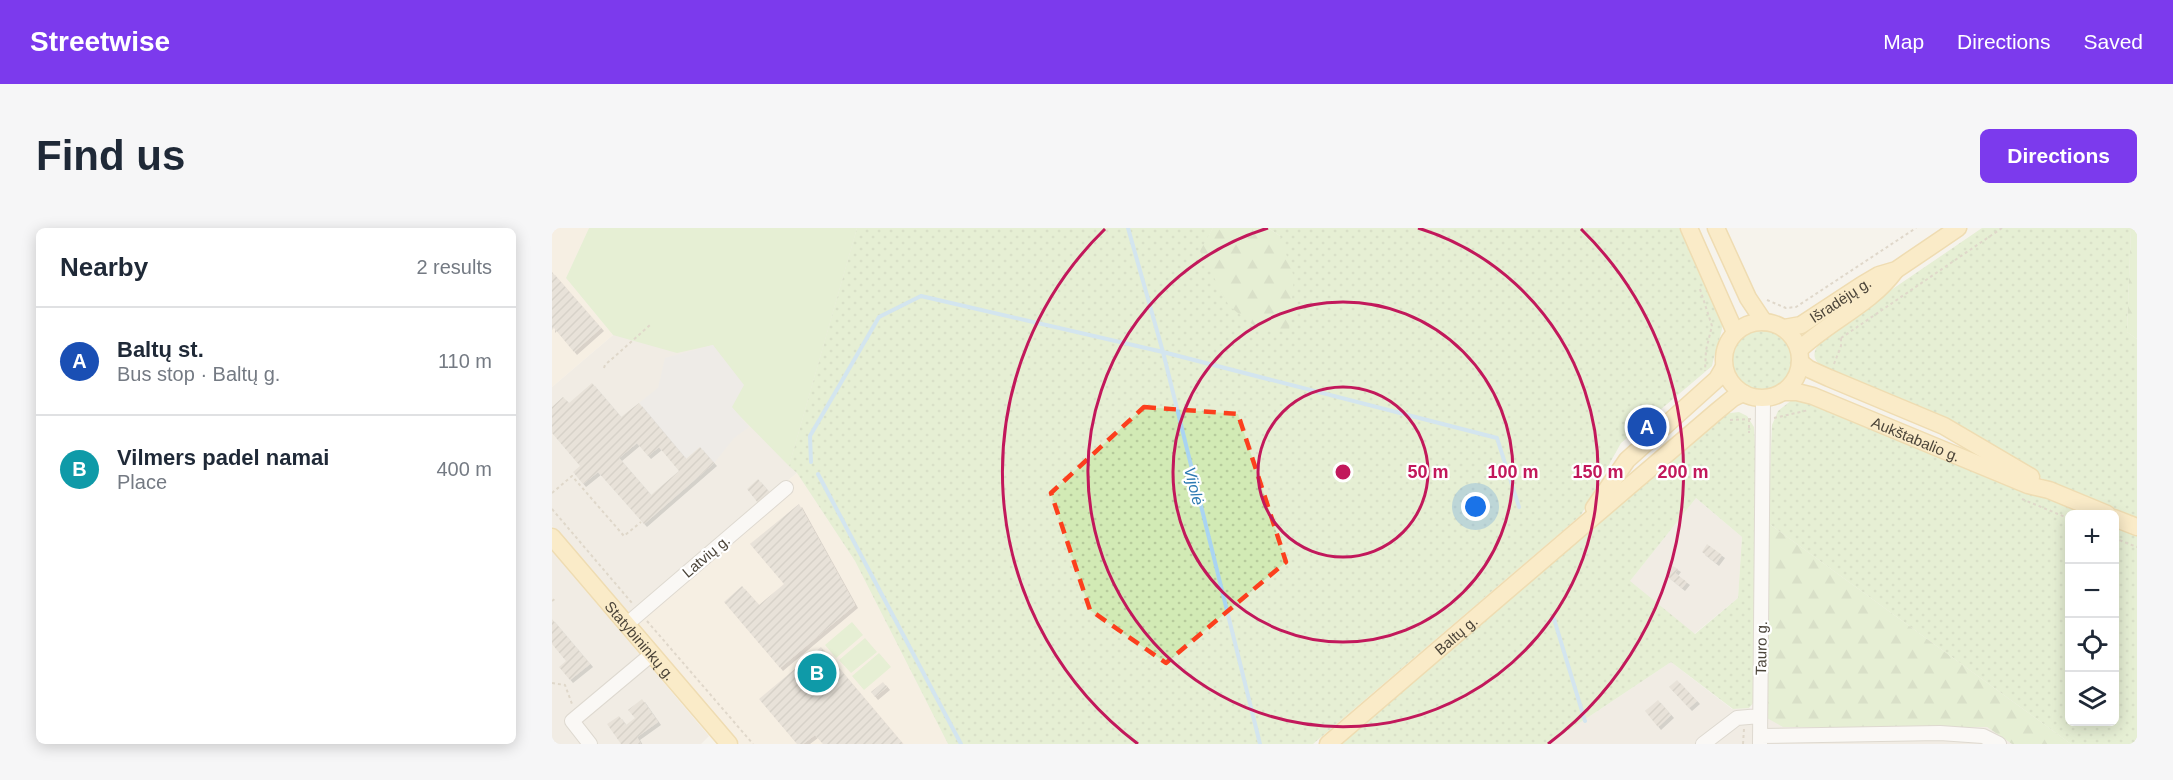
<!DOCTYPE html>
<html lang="en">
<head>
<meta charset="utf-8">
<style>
	:root { --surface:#fff; --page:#f6f6f7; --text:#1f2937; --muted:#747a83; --line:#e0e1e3; --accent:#7c3aed }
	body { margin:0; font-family:Helvetica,sans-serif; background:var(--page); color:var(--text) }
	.controls { position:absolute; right:18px; bottom:18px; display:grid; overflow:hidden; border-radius:9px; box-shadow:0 3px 15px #0003 }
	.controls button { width:54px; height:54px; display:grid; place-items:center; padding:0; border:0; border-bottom:2px solid var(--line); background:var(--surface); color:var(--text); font:30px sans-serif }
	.you { position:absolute; left:924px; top:279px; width:21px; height:21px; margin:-15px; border:4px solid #fff; border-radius:50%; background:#1a73e8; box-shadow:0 0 0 9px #1a73e833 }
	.badge { display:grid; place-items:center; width:39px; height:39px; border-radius:50%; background:var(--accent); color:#fff; font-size:20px; font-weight:700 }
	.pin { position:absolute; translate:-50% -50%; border:3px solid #fff; box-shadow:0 2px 6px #0006 }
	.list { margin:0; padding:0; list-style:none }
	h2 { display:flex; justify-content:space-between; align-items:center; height:78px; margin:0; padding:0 24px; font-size:26px }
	h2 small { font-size:20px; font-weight:400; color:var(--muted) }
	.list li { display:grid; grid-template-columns:39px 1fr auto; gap:18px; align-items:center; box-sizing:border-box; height:108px; padding:0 24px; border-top:2px solid var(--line) }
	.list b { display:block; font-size:22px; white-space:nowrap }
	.list p { margin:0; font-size:20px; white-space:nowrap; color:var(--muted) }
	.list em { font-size:20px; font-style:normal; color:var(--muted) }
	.icon { flex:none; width:33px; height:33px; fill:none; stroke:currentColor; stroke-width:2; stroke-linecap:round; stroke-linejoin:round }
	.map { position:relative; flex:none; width:1585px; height:516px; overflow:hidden; border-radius:9px }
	header { display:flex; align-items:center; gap:36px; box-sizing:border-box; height:84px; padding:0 30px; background:var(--accent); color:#fff }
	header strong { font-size:28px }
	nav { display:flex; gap:33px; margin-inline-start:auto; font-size:21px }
	.intro { display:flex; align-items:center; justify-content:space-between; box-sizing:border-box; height:144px; padding:0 36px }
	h1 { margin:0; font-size:42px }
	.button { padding:15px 27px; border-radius:9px; background:var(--accent); color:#fff; font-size:21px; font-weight:700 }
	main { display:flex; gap:36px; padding:0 36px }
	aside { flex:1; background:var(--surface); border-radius:9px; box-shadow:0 3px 15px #0003 }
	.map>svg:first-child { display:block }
</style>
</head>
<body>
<header>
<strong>Streetwise</strong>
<nav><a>Map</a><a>Directions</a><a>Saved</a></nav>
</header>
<div class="intro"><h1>Find us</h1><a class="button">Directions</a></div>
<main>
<aside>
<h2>Nearby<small>2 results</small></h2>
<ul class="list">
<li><span class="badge" style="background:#1a4fb4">A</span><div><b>Baltų st.</b><p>Bus stop · Baltų g.</p></div><em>110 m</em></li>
<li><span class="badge" style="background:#0f9aa8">B</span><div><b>Vilmers padel namai</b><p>Place</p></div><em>400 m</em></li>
</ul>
</aside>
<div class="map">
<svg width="1585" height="516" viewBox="0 0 1585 516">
	<defs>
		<pattern id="grass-dots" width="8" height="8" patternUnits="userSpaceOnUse" patternTransform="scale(1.5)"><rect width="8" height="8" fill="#d2eab5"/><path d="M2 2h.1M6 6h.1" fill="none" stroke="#b6ca9c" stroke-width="1.8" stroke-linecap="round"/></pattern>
		<pattern id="forest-firs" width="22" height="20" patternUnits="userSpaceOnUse" patternTransform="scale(1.5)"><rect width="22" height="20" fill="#d2eab5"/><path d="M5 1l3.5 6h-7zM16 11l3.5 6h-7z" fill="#b6ca9c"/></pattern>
		<pattern id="building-hatch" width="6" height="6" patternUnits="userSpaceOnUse" patternTransform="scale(1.5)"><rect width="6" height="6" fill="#d8cfc1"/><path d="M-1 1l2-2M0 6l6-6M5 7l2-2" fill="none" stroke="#b1aa9e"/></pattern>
		<filter id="shadow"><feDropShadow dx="3" dy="3" stdDeviation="0" flood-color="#0004"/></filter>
	</defs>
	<rect width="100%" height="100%" fill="#f6f3ec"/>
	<path fill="#eae5da" d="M37 0H305L245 245 76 386 0 298V159L61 107Z
		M1144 270 1190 309 1186 370 1142 406 1077 354Z
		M0 323 157 508 149 516H0Z
		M1119 434 1180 481 1197 480 1231 498 1435 499 1460 516H996Z"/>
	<path fill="#f7ead8" d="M0 0H37L14 50 61 107 0 159Z
		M245 245 303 333 396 516H188L76 386Z"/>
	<path fill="url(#grass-dots)" fill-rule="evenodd" d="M305 0H661L649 23 728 8 716 0H1133L1171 90C1171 106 1163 122 1160 138L1069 215 1029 287 761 516H396L303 333 245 245 237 238Z
		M1430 0H1579L1575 104 1585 111V291L1489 250 1394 193 1274 140C1253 130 1265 117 1276 105Z
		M1178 132a31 31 0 1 1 62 0a31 31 0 1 1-62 0Z
		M1241 171 1270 177 1535 286H1518V494H1562L1563 298 1585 308V516H1519L1216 295 1220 197 1226 183Z
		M1187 184 1195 188 1202 199 1206 271 1203 473 1197 480 1181 481 1119 434 996 516H786L1170 186ZM1144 270 1190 309 1186 370 1143 406 1078 353Z"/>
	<path fill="url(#forest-firs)" d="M661 0H716L728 8 742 49 737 103H709L677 78 648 23Z
		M1579 0H1585V111L1575 104Z
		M1216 295 1519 516H1460L1435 499H1231L1213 489Z"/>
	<path fill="#d2eab5" d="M37 0H305L237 238 179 179 161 117 125 125 61 107 14 50Z
		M300 394 311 407 284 430 273 417Z
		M313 410 325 424 299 445 287 432Z
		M327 425 339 439 312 462 300 448Z"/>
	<path fill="#e5e3e0" d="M161 117 192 157 180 179 197 199 182 210 162 235 148 219 134 231 87 175 106 160 113 130Z"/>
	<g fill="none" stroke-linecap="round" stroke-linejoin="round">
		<path stroke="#a9d4f2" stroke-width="4" d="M576 0 611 124 708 516
			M259 234 258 208 327 89 369 68 611 124 945 210 967 279
			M266 246 409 516
			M1002 391 1033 493"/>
	</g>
	<path fill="url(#building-hatch)" fill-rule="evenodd" filter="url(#shadow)" d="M0 44 49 100 22 124 2 100 0 102Z
		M40 155 69 189 87 175 134 231 148 219 162 235 92 296 46 244 31 256 21 244 28 238 0 205V179L11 169 17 175ZM85 215 96 228 107 219 127 243 99 267 67 230Z
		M206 251 218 265 206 275 195 261Z
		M247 276 303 377 228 440 172 374 190 358 207 377 232 356 198 316Z
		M1155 316 1170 327 1164 335 1150 324Z
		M1121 338 1126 341 1123 345 1135 354 1130 360 1114 347Z
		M0 391 38 436 18 452 7 439 14 433 0 416Z
		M269 419 351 516H271L263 507 251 516H245L207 471Z
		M1125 452 1145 473 1137 480 1117 459Z
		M331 454 335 459 323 469 319 464Z
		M90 471 106 494 85 509 89 516H69L55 496 67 488 74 497 83 490 76 482Z
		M1106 472 1119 487 1106 499 1093 483Z"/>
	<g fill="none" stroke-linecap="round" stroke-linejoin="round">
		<g stroke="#c2bbae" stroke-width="16">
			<path id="minor" d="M75 396 234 260
				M1208 508 1388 505 1431 508 1447 516
				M38 516 20 493 100 426
				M1151 516 1185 490 1208 488
				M1208 516 1211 171"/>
		</g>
		<g stroke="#e6c16a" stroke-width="19">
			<g id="major">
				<path d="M1137 0 1183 104"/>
				<path d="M1164 0 1196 70 1212 94"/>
				<circle cx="1210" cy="132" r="38"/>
				<path id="s1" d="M1232 100 1249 97 1310 57 1327 47 1344 42 1406 0"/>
				<path d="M1247 122C1277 93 1318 77 1343 43"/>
				<path d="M1248 134 1257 141 1277 150 1392 198 1479 249"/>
				<path id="s2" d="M1231 164H1245L1261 168 1476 257 1497 262 1555 286"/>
				<path d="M1042 280 1075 232 1165 151 1172 139"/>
				<path d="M1562 290 1585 299"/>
				<path id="s3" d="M0 309 177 516"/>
				<path id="s4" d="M776 516 1164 184 1181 170 1191 165"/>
			</g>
		</g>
		<path stroke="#c4b79f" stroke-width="2" stroke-dasharray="3 3" stroke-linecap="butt" d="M1148 61 1160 98 1154 122 1153 143
			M1215 72 1234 80 1244 79 1364 0
			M1289 110 1450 0
			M1282 136 1289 118V110
			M52 140 53 137 98 97
			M1222 190 1257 182
			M1197 191V205
			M1178 192 1199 191
			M0 265 20 248 72 308 89 294
			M1470 271 1518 291
			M0 281 80 375
			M1562 310 1585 319
			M0 373 4 370
			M95 393 201 516
			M0 455 13 457 20 476
			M1191 516 1192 501"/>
		<use href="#minor" stroke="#fff" stroke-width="14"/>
		<use href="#major" stroke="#ffe39c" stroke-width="16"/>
	</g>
	<path d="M0 0H1585V516H0ZM592 179 686 186 734 334 614 435 538 382 499 265Z" fill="#f6f3ec" fill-opacity=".55" fill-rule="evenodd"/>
	<path fill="none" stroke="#fc3f1d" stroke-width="4.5" stroke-dasharray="12 8" stroke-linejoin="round" d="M592 179 686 186 734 334 614 435 538 382 499 265Z"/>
	<g fill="none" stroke="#c2185b" stroke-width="3">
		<circle cx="791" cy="244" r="85"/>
		<circle cx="791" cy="244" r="170"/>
		<path d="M866 0A255 255 0 1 1 716 0"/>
		<path d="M586 516A340 340 0 0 1 553 1M1029 1A340 340 0 0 1 996 516"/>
	</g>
	<g text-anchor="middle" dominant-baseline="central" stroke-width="4.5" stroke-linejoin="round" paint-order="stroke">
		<g font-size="15" fill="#4b4439" stroke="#fff">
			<text stroke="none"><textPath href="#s1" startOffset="64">Išradėjų g.</textPath></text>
			<text stroke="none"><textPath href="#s2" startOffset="142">Aukštabalio g.</textPath></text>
			<text transform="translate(154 328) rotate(-40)">Latvių g.</text>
			<text stroke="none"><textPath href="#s4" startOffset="168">Baltų g.</textPath></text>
			<text stroke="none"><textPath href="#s3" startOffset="136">Statybininkų g.</textPath></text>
			<text transform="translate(1209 420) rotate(-89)">Tauro g.</text>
		</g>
		<g font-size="16" font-style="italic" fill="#2e7ab2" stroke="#fff">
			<text transform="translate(642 258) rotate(76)">Vijolė</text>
		</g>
	</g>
	<circle cx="791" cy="244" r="9" fill="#c2185b" stroke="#fff" stroke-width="3"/>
	<g font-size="18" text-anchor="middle" font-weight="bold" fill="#c2185b" stroke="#fff" stroke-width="4.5" stroke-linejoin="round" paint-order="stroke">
		<text x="876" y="250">50 m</text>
		<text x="961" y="250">100 m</text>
		<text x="1046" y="250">150 m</text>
		<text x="1131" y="250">200 m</text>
	</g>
</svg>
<div class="controls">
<button>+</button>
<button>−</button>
<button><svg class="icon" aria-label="locate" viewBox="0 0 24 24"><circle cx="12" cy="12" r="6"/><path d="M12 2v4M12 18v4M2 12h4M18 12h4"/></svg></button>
<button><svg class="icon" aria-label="layers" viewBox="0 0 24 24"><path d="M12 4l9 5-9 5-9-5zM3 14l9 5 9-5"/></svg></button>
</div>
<div class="you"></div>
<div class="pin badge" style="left:1095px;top:199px;background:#1a4fb4">A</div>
<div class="pin badge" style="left:265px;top:445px;background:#0f9aa8">B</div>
</div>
</main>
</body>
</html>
